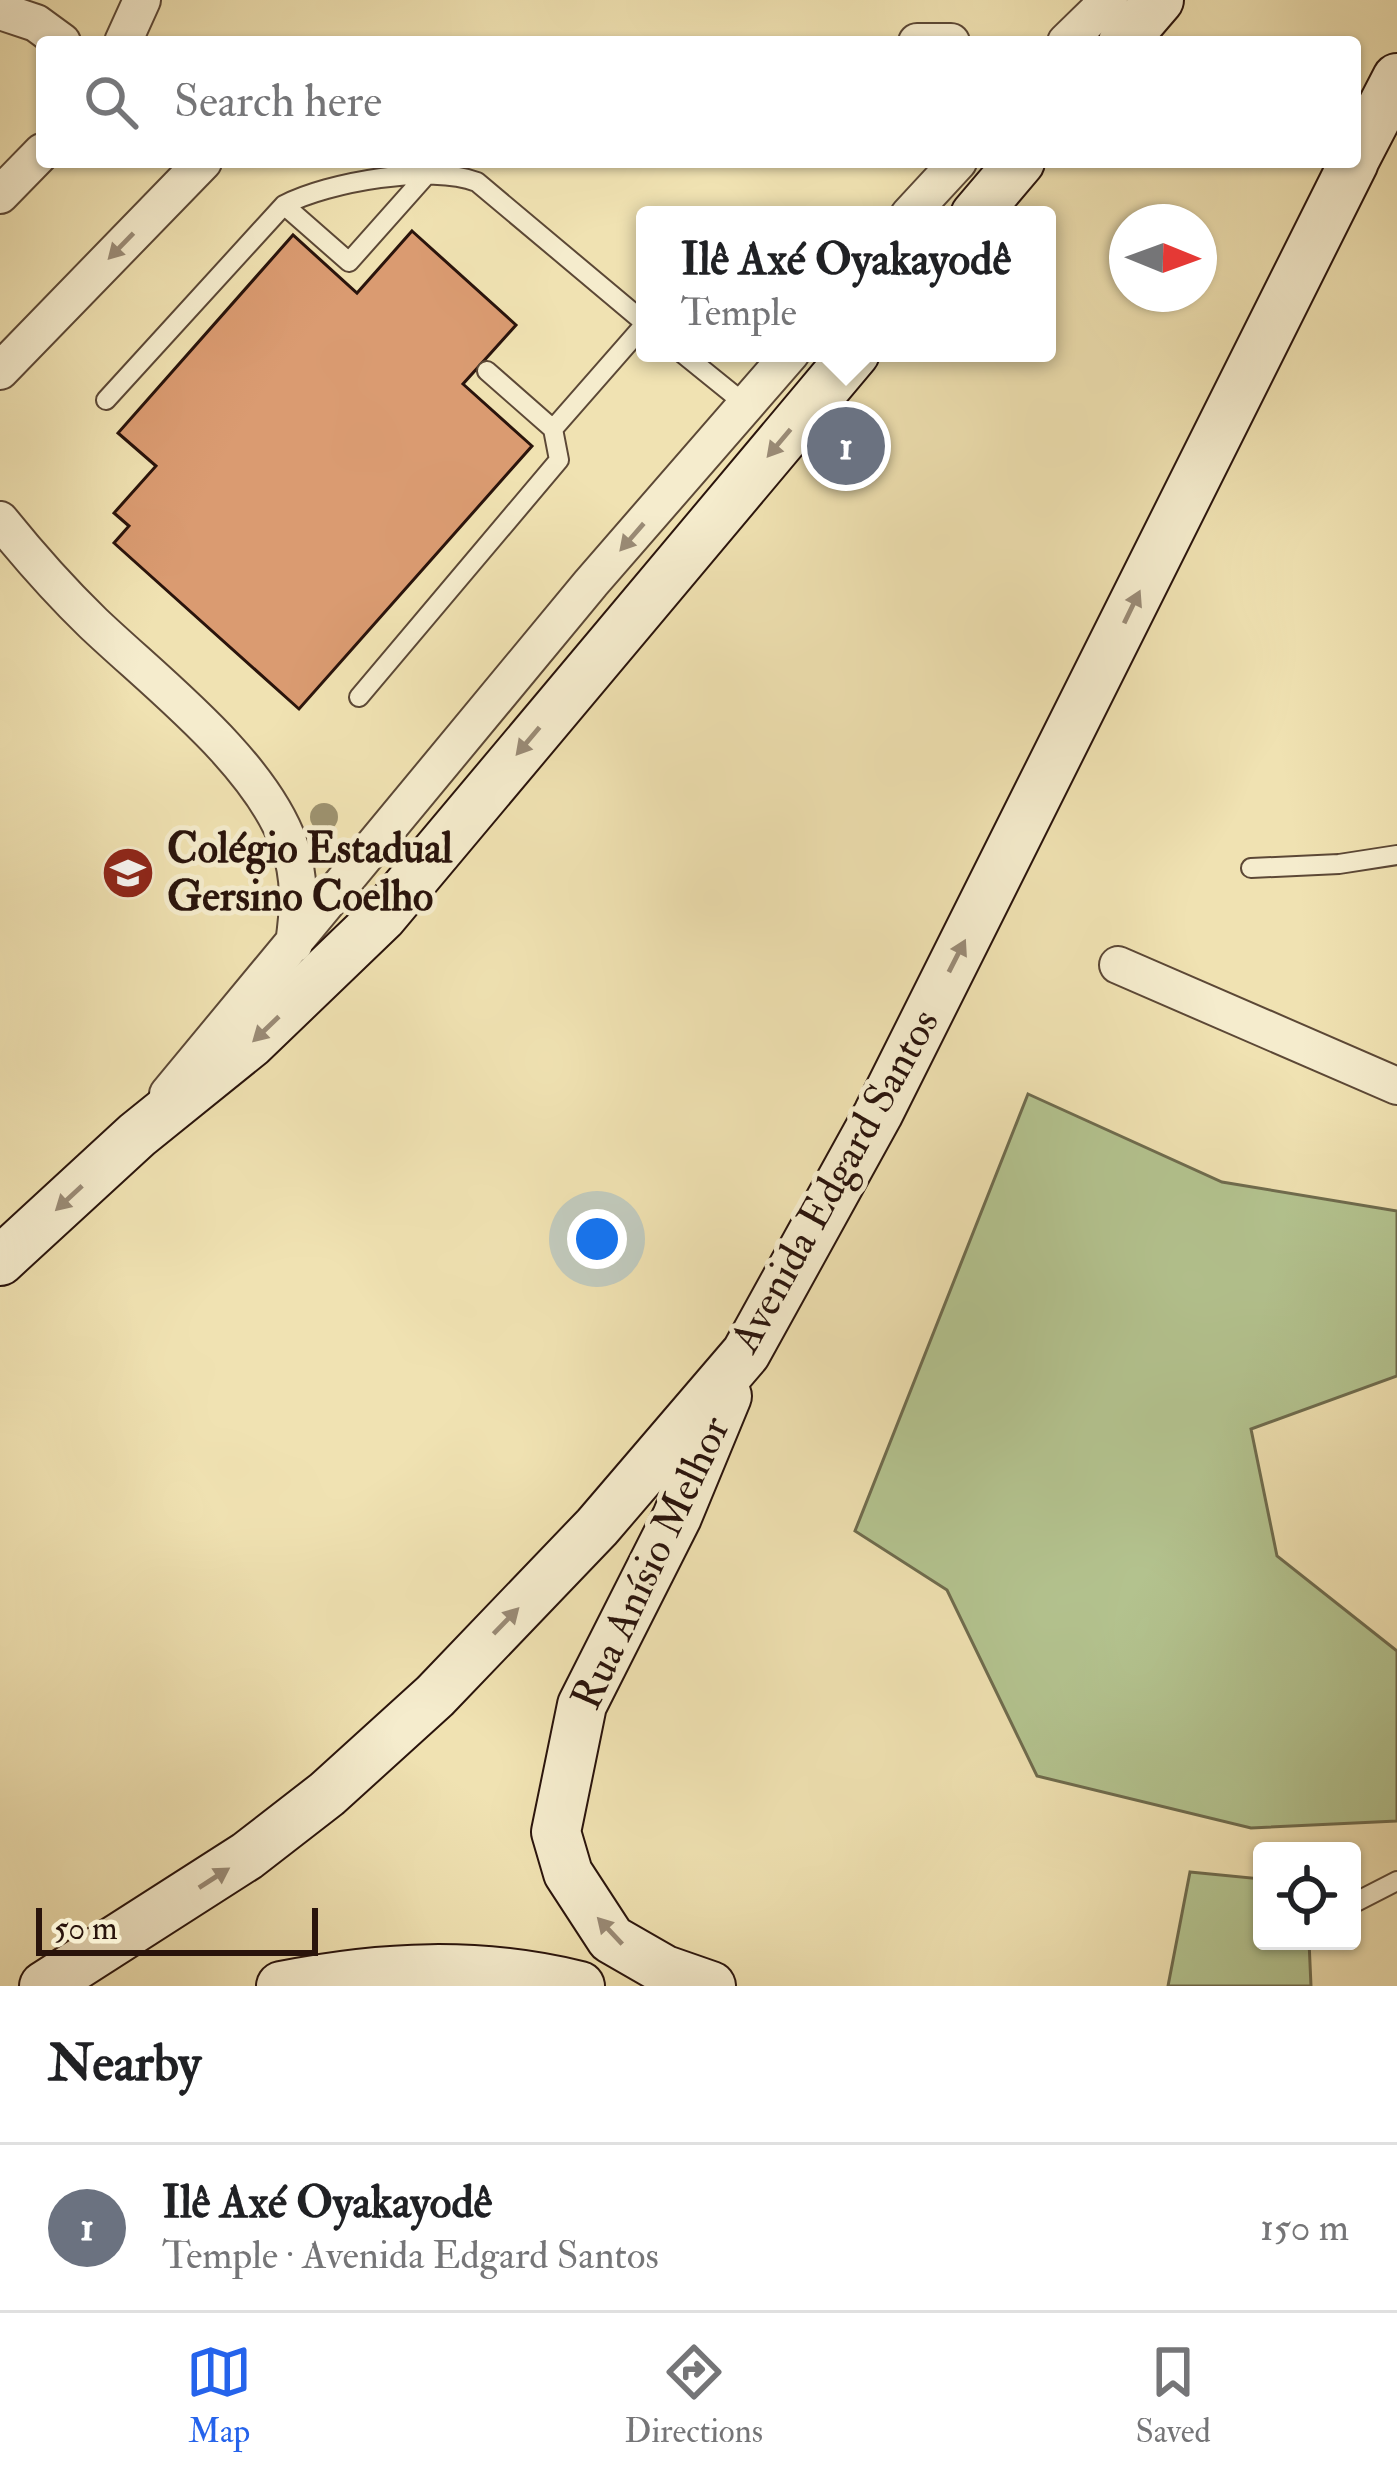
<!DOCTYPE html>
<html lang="en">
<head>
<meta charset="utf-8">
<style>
	:root { --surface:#fff; --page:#f6f6f6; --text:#202124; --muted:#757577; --line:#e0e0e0; --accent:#2563eb }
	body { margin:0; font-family:"IM FELL Double Pica",serif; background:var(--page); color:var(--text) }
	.controls { position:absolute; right:36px; bottom:36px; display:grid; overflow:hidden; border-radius:12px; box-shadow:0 3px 9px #0004 }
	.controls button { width:108px; height:108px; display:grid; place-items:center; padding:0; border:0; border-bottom:3px solid var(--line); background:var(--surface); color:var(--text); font:60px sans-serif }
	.compass { position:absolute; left:1109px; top:204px; width:108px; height:108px; border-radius:50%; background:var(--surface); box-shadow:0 3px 9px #0004; rotate:91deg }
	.scale { position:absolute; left:36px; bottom:30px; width:282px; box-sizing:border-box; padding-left:12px; border:6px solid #2a140c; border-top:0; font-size:33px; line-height:42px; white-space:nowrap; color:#2a140c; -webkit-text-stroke:9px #f5eccd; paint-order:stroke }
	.you { position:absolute; left:597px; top:1239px; width:42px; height:42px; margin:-30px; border:9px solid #fff; border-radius:50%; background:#1a73e8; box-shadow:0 0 0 18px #1a73e833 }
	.badge { display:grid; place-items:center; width:78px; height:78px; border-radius:50%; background:var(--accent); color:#fff; font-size:39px; font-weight:700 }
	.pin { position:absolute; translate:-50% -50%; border:6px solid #fff; box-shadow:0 3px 12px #0006 }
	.popup { position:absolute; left:636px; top:206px; width:420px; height:156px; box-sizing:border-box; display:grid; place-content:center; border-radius:12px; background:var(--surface); filter:drop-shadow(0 3px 9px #0005); font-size:39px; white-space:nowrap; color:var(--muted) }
	.popup b { font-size:45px; color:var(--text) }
	.popup::after { content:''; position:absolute; left:50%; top:100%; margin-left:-24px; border:24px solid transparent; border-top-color:var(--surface) }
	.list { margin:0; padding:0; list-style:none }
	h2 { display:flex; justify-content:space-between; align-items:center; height:156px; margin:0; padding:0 48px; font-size:51px }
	h2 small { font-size:39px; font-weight:400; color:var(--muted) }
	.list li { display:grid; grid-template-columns:78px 1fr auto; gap:36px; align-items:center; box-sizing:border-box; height:168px; padding:0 48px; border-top:3px solid var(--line) }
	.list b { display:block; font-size:45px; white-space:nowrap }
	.list p { margin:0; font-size:39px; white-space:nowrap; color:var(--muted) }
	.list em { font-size:39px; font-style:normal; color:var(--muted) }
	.icon { flex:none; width:66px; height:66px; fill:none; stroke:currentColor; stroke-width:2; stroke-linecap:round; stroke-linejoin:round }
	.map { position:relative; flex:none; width:1397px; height:1986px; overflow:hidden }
	.search { position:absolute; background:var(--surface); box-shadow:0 3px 9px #0004; left:36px; right:36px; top:36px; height:132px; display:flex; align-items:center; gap:30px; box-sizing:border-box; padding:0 42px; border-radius:12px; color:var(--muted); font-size:45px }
	.sheet { height:324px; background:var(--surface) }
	nav { display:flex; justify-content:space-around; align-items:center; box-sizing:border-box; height:168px; border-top:3px solid var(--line); background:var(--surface); font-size:33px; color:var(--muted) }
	nav a { display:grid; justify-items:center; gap:6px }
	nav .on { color:var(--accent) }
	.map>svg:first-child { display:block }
</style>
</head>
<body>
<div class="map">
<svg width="1397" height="1986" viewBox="0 0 1397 1986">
	<rect width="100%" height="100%" fill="#f0e2b2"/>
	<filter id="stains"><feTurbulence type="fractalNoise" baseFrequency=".00167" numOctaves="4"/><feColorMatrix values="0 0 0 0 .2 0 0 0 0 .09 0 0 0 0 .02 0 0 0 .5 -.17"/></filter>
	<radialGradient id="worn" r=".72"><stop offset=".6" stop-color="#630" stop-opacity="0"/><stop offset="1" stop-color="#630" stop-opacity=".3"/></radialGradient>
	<path fill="#b4c490" stroke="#6f6c4e" stroke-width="3" d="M1028 1094 1222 1182 1397 1211V1376L1251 1429 1277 1556 1397 1651V1821L1251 1828 1037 1776 947 1590 855 1531Z
		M1190 1872 1262 1879V1941H1309L1311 1986H1168Z"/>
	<path fill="#da9b71" stroke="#2a140c" stroke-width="3" d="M412 231 516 325 463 384 532 446 299 709 114 543 129 526 114 513 156 466 118 433 293 235 357 293Z"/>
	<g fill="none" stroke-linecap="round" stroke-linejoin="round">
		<g stroke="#5c4836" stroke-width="22">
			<path id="service" d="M284 205 349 262 429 172
				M682 353 745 404
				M106 400 284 205C328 182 431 164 477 182L645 323
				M553 429 645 324
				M359 697 559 460 553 429 487 371
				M1251 868 1339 864 1397 855
				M1354 1903 1397 1881"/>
		</g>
		<g stroke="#5c4836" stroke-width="40">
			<path id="minor" d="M0 11 36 23 62 42
				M123 42 142 0
				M917 42H951
				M1066 42 1109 0
				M0 195 42 152
				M909 215 958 162
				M0 371 203 162
				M0 520C29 556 60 591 93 623 156 683 259 761 289 844 301 879 299 909 294 944
				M1118 965 1397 1086
				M168 1094 591 583 791 353"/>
		</g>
		<g stroke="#2a140c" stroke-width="52">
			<path id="secondary" d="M1123 42 1159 0
				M1355 159 1397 78
				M975 215 1020 162
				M0 1261 137 1135 251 1043 382 917 855 353
				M44 1986 247 1856 327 1794 435 1696 597 1527 746 1353 878 1114 1354 162
				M281 1986C381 1966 480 1961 580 1986
				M711 1986 665 1970 611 1939 568 1873 556 1832 582 1705 677 1517 727 1396"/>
		</g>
		<use href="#service" stroke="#f5eccd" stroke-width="18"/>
		<use href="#minor" stroke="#f5eccd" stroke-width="36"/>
		<use href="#secondary" stroke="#f5eccd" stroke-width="48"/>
	</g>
	<circle fill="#9e9370" cx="324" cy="817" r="14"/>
	<defs><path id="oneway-solid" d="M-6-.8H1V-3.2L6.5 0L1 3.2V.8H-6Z" transform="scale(3)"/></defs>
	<g fill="#9a8b76">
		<use href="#oneway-solid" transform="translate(121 246) rotate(134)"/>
		<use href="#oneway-solid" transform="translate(779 443) rotate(130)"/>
		<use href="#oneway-solid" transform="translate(632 537) rotate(131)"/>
		<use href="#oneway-solid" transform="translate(1132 607) rotate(-64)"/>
		<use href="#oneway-solid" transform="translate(528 741) rotate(130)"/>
		<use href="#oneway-solid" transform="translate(957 956) rotate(-63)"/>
		<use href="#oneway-solid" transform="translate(266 1029) rotate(136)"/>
		<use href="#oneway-solid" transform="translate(69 1198) rotate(137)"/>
		<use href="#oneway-solid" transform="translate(506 1621) rotate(-46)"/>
		<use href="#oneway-solid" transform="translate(214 1878) rotate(-33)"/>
		<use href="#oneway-solid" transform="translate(610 1931) rotate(-133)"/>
	</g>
	<defs>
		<g id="school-disc" transform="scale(2.7)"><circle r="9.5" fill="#8f2418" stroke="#f5eccd"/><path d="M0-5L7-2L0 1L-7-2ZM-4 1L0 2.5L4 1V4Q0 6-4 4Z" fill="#fff"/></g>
	</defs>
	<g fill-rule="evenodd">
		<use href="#school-disc" x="128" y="873"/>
	</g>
	<g text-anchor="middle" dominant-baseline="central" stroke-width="10" stroke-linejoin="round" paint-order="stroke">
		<g font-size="42" font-weight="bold" fill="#2a140c" stroke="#f5eccd" text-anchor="start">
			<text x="167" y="849">Colégio Estadual<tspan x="167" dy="48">Gersino Coelho</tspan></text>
		</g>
		<g font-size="42" fill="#2a140c" stroke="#f5eccd">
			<text transform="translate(835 1181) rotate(-61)">Avenida Edgard Santos</text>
			<text transform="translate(651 1563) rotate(-65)">Rua Anísio Melhor</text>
		</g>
	</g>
	<rect width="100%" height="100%" filter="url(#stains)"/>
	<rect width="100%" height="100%" fill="url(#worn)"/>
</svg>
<div class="controls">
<button><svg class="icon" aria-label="locate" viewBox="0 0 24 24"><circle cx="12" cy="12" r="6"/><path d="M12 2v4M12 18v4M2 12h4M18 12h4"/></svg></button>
</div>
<svg class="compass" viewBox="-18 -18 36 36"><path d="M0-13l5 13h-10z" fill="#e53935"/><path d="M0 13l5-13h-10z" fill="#757577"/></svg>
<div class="scale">50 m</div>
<div class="you"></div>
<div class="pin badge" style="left:846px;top:446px;background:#6b7280">1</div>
<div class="popup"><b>Ilê Axé Oyakayodê</b>Temple</div>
<div class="search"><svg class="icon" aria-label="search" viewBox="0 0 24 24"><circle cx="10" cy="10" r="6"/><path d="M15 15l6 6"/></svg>Search here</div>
</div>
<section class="sheet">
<h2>Nearby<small></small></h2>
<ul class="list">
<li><span class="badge" style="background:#6b7280">1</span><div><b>Ilê Axé Oyakayodê</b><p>Temple · Avenida Edgard Santos</p></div><em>150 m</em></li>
</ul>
</section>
<nav>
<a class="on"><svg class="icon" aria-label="map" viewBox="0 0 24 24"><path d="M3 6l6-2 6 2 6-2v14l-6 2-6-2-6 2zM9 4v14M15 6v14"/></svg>Map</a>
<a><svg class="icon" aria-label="directions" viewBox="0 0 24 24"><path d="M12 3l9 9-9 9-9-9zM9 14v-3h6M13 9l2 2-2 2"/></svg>Directions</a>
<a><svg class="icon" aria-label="saved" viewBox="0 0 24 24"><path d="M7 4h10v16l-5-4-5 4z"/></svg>Saved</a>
</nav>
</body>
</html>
